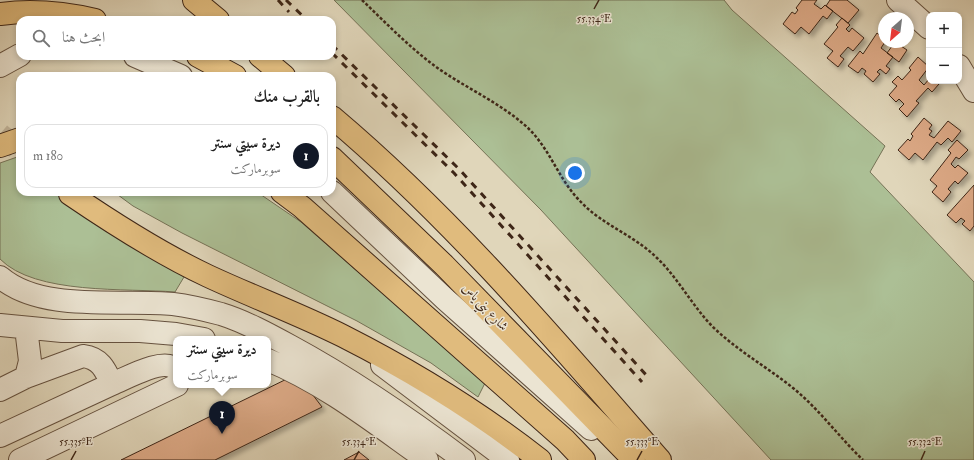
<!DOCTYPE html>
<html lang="ar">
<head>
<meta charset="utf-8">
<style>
	:root { --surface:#fff; --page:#f6f6f6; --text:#222; --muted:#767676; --line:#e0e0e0; --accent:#111827 }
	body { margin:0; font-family:"IM FELL Double Pica",Amiri,serif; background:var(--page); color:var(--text); direction:rtl }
	.controls { position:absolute; right:12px; top:12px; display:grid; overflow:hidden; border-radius:8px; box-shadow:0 2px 6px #0003 }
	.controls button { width:36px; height:36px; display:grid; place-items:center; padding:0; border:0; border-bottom:1px solid var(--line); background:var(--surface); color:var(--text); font:20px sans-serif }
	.compass { position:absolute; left:878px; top:12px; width:36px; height:36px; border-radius:50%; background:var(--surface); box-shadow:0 2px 6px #0003; rotate:208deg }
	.you { position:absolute; left:575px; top:173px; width:14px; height:14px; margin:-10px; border:3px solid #fff; border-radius:50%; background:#1a73e8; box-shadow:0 0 0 6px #1a73e833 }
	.badge { display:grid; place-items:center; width:26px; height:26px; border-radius:50%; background:var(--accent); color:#fff; font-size:13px; font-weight:700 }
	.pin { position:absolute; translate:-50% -33px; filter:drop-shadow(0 1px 2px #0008) }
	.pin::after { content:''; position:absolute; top:21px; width:14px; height:12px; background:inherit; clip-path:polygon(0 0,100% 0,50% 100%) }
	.popup { position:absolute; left:173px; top:336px; width:98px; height:52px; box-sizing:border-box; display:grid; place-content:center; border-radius:8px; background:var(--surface); filter:drop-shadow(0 1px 3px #0005); font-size:13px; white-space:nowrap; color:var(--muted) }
	.popup b { font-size:15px; color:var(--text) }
	.popup::after { content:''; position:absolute; left:50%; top:100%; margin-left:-8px; border:8px solid transparent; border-top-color:var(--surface) }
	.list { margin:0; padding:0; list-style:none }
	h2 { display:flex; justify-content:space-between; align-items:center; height:52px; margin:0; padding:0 16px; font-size:17px }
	h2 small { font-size:13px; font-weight:400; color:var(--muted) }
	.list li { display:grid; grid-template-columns:26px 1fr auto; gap:12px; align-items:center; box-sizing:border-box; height:64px; margin:0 8px 8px; padding:0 8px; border:1px solid var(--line); border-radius:12px }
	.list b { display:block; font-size:15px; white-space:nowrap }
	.list p { margin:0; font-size:13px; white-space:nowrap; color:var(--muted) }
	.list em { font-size:13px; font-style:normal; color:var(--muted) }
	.icon { flex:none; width:22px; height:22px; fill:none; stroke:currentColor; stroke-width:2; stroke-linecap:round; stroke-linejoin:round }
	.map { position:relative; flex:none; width:974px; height:460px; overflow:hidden; direction:ltr }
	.search { position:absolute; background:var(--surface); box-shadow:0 2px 6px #0003; left:16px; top:16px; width:320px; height:44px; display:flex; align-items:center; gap:10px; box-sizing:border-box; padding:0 14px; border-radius:12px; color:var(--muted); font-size:15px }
	.panel { position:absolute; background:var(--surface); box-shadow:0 2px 6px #0003; left:16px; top:72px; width:320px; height:124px; border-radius:12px; direction:rtl }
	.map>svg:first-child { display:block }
</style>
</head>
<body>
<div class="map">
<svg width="974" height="460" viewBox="0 0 974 460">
	<defs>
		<filter id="shadow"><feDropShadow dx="3.5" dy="3.5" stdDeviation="2" flood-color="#0004"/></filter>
	</defs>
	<rect width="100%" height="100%" fill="#e0d6ba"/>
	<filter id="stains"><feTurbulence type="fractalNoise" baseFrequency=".005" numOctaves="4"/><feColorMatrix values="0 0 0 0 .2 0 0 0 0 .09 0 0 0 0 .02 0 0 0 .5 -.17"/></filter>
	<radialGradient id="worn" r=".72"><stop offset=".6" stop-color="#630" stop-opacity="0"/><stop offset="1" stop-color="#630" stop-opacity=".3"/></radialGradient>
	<path fill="#acbf95" stroke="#757256" d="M334 0H724L732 10 885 146 870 172 974 282V460H771L541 210Z
		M20 156V192H70L184 277 175 292C127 288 35 295 0 259V163Z
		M114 192H257L301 222 485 383 478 397 431 363 357 321 182 233 133 206Z"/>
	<path fill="#ddaa87" stroke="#3e2617" filter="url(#shadow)" d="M802 0H817L814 4 821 9 825 5 833 11 827 19 823 16 809 34 801 27 795 34 783 24 792 12 795 14 798 10 796 8Z
		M830 0H847L859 10 848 23 826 6Z
		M842 18 850 25 846 29 849 32 852 28 864 38 853 51 848 47 840 56 844 59 838 67 827 58 833 51 824 44 838 27 836 25Z
		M877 33 884 39 885 42 881 48 893 57 886 66 890 69 886 74 880 69 877 72 880 74 873 82 864 74 866 71 862 68 858 73 848 66 860 51 863 54Z
		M895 42 907 50 899 62 887 53Z
		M918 57 929 67 919 80 924 85 929 79V81H936L939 84 932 92 928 88 916 101 919 103 907 117 899 109 904 104 899 99 896 102 889 95 897 86 892 82 898 76 902 80 911 70 909 68Z
		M924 118 932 125 929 129 932 131 929 135 934 138 948 121 961 131 952 142 948 138 941 145 937 142 923 160 915 153 909 160 898 150 908 139 910 141 913 136 911 134Z
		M957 140 968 150 959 159 956 157 951 164 955 168 958 165 968 173 958 184 955 181 948 189 951 192 943 202 932 192 937 186 930 180 951 153 948 150Z
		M974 185V226L970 231 962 224 965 221 961 218 956 223 947 215Z
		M297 374 322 407 215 460H121Z
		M359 452 369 460H344Z"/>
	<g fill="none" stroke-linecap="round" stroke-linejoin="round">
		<path stroke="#c0b399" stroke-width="22" stroke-dasharray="22 11" stroke-linecap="butt" d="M0 134 20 151"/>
		<g stroke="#665240" stroke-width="24">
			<path id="minor" d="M898 0 929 28
				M135 56 181 76
				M0 66 20 55
				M959 66 974 91
				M332 192 445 299 591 429
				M0 277C42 313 121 299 173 304 189 306 206 310 221 314 244 321 268 334 290 346 351 379 408 418 464 460
				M0 325 62 331H140L176 334 204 339
				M26 328 30 361 26 377
				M268 360C326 384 376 424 427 460
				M382 365 508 460
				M112 384C127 378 163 357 176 369
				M0 390 26 377 83 356C100 358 105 369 112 384L0 436
				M20 460 177 385"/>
		</g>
		<g stroke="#3e2617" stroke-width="24">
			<path id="major" d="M0 14C31 10 65 13 95 20
				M198 56 235 76
				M0 146 20 139
				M332 158 444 265 634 460
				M282 192 302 207 565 440 584 460
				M70 194C114 224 159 253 208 276 253 297 299 314 343 336 412 371 479 412 540 460"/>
		</g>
		<g stroke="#3e2617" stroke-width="24">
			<path id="highway" d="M194 0 218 20
				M260 56 284 76
				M332 117C453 219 556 341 660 460"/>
		</g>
		<path stroke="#3e2617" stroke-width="2.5" stroke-dasharray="3 2" stroke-linecap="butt" d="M362 0C387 24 411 49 439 69 468 89 502 104 528 128 550 149 559 180 580 201 602 225 634 235 657 258 679 279 692 306 714 328 738 351 767 367 793 388 819 409 839 437 863 460"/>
		<use href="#minor" stroke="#ebe4d2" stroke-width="22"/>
		<use href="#major" stroke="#e0bb7d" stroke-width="22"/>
		<use href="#highway" stroke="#e0bb7d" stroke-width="22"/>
		<path stroke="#3e2617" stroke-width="3" stroke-dasharray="7 7" stroke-linecap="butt" d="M278 0 289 12
			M286 0 307 20
			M332 45 459 169 648 377
			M332 53 454 173 642 382"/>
	</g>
	<path fill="none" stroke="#3e2617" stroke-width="1.5" d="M594 9 599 0M71 460 76 451M354 460 359 451M637 460 642 451M921 460 925 451"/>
	<g text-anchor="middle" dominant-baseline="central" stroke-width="3" stroke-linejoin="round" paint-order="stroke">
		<g font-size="13" fill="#3e2617" stroke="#ebe4d2">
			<text transform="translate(485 307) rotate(46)">شارع بني ياس</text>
		</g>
	</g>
	<g font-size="10" text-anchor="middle" fill="#3e2617" stroke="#ebe4d2" stroke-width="3" stroke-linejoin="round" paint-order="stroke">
		<text x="594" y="22">55.334°E</text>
		<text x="76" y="445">55.335°E</text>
		<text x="359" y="445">55.334°E</text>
		<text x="642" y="445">55.333°E</text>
		<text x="925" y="445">55.332°E</text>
	</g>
	<rect width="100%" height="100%" filter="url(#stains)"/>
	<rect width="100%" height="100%" fill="url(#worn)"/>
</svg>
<div class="controls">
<button>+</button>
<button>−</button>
</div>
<svg class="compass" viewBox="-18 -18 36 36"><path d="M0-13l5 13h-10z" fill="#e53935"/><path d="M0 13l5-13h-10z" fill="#767676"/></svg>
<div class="you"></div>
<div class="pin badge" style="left:222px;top:434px">1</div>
<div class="popup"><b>ديرة سيتي سنتر</b>سوبرماركت</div>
<div class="search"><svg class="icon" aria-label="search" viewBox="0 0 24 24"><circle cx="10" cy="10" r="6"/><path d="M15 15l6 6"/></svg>ابحث هنا</div>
<section class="panel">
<h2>بالقرب منك<small></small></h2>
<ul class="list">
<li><span class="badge">1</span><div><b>ديرة سيتي سنتر</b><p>سوبرماركت</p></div><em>180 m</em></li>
</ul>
</section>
</div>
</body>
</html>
